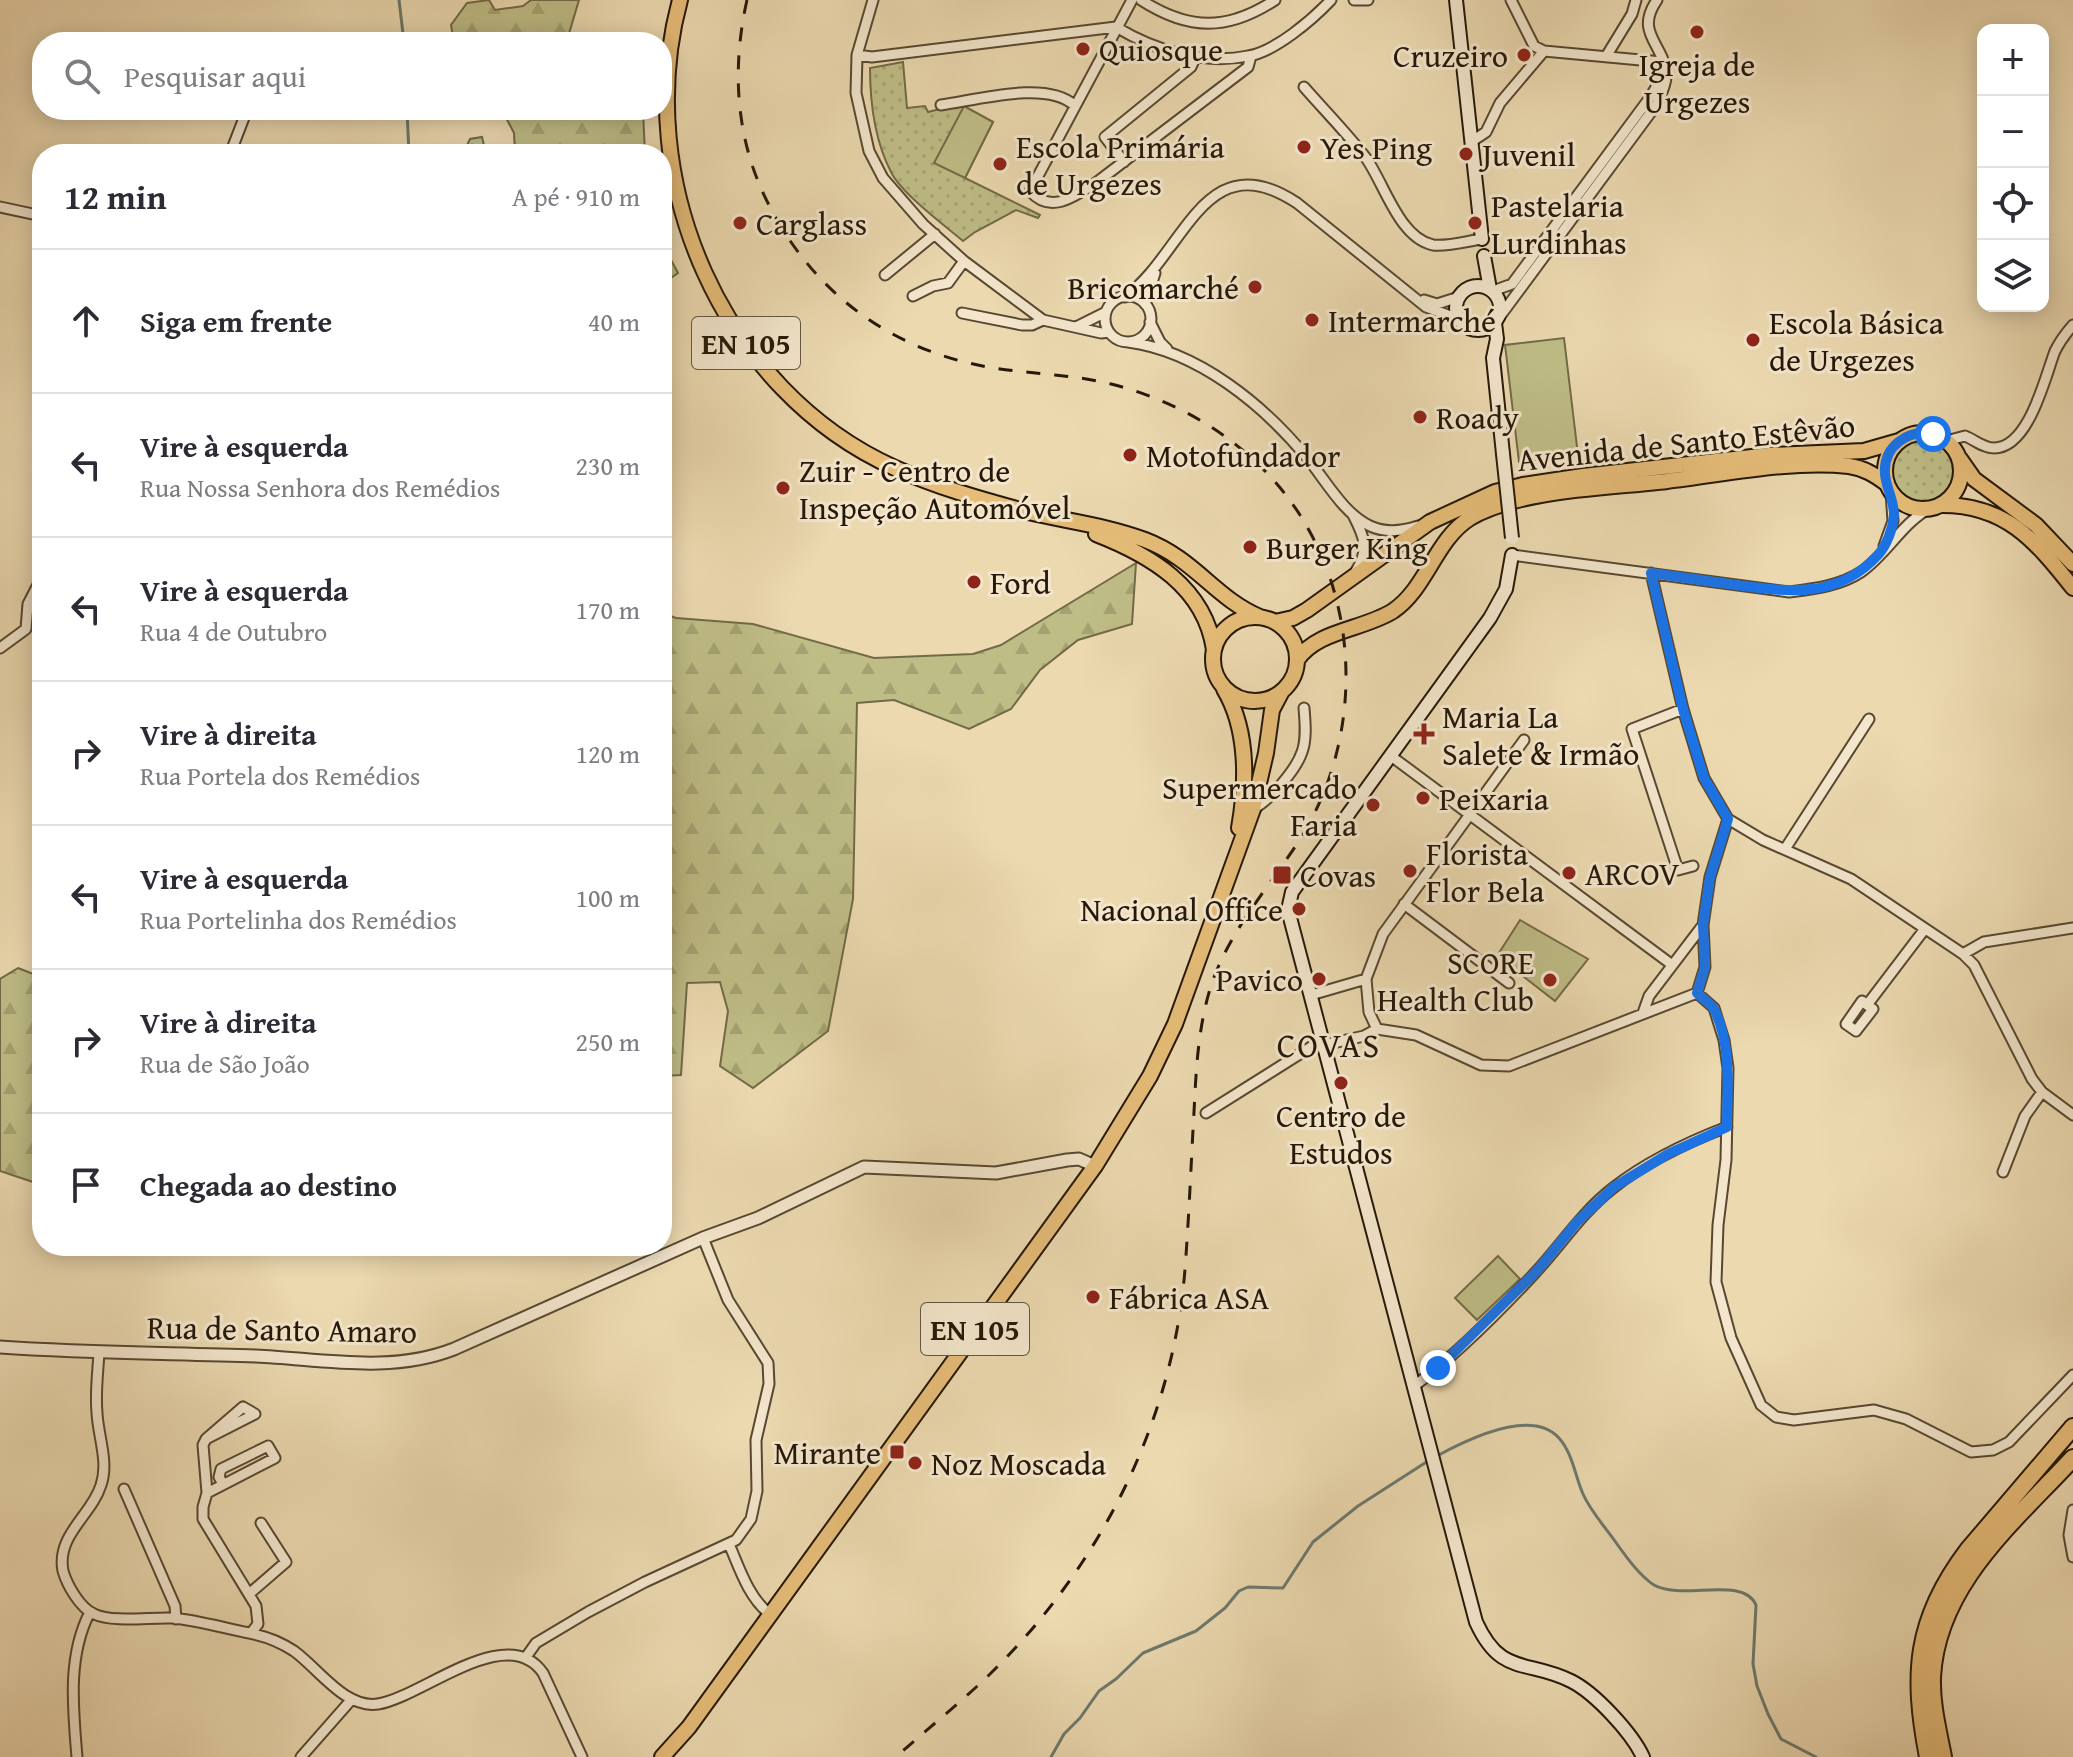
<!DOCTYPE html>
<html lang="pt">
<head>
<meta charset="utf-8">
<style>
	:root { --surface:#fff; --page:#f7f7f7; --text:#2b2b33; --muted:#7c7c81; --line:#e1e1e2 }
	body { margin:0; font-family:"Gentium Book Plus",serif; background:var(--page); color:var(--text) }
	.controls { position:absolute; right:24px; top:24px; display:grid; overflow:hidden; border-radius:16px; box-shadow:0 4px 20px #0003 }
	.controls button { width:72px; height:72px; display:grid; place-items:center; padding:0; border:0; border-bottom:2px solid var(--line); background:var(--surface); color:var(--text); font:40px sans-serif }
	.stop { position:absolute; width:24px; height:24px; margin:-18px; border:6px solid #1a73e8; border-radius:50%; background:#fff }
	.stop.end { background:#1a73e8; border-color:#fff; box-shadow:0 2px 8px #0008 }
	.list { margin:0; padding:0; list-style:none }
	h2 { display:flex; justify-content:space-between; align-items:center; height:104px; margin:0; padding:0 32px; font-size:34px }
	h2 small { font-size:26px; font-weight:400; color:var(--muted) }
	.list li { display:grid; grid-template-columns:52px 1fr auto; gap:24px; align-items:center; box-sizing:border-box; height:144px; padding:0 32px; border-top:2px solid var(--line) }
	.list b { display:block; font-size:30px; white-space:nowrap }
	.list p { margin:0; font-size:26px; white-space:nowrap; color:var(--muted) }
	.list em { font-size:26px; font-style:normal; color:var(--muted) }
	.icon { flex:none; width:44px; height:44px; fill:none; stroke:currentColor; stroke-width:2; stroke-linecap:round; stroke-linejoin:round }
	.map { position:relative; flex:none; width:2073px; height:1757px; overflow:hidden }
	.search { position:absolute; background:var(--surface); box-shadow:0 4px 20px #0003; left:32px; top:32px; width:640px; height:88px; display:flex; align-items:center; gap:20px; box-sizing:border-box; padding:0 28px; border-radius:32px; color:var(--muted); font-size:30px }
	.panel { position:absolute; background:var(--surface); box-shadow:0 4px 20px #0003; left:32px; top:144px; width:640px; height:1112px; border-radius:32px }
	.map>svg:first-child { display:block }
</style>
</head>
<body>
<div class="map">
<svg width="2073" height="1757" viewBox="0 0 2073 1757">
	<defs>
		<pattern id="green-dots" width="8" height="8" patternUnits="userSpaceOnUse" patternTransform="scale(2)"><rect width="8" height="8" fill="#bfbd86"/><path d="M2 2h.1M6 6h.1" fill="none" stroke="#a4a272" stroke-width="1.8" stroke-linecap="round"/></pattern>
		<pattern id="forest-firs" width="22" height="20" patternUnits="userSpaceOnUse" patternTransform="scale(2)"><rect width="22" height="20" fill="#bfbd86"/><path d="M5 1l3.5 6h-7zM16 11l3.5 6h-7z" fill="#a4a272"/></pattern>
	</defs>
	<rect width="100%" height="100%" fill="#ecd9b0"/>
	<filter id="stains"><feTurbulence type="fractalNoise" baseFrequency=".0025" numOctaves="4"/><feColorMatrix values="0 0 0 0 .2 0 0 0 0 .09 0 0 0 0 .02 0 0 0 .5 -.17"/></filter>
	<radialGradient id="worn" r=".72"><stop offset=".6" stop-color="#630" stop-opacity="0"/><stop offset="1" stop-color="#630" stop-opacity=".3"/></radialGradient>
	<path fill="url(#green-dots)" stroke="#726a47" stroke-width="2" d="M903 62 907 108 925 106 928 112 959 104 993 122 965 178 1040 215 1038 218 1016 210 975 232 963 241C944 225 901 193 891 172 875 141 870 101 870 68Z
		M1891 471a31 31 0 1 1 62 0a31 31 0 1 1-62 0Z"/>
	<path fill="url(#forest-firs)" stroke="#726a47" stroke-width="2" d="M489 0 495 10 523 6 531 0H579L568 37 572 42H454L451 25 467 3Z
		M502 110H643L645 154H515L514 133Z
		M482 137 486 154H463L470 139Z
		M662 243 678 273 662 284Z
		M1136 563 1132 624 1078 640 1040 670 1011 709 969 729 894 700 857 703 853 899 828 1031 753 1088 720 1066 728 1011 720 982 687 983 681 1075 662 1076V613L676 618 753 624 874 658 973 654 1001 645Z
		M18 968 36 975 42 987V1185L0 1171V979Z"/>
	<path fill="#bfbd86" stroke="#726a47" stroke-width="2" d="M964 106 993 122 965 178 934 163Z
		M1564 338 1578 455 1519 462 1505 345Z
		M1520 920 1588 959 1555 1001 1497 956Z
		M1498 1256 1520 1279 1477 1320 1455 1298Z"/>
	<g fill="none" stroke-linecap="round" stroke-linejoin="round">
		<path stroke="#6b796f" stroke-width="3" d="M399 0 404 42
			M407 110 409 154
			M1435 1457C1464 1441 1531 1407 1559 1438 1573 1454 1575 1476 1583 1494 1591 1512 1606 1528 1617 1544 1627 1558 1640 1576 1654 1585 1682 1601 1743 1575 1756 1605L1753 1664 1757 1686 1768 1714 1781 1739 1816 1757
			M1051 1757 1064 1734 1080 1718 1099 1691 1116 1679 1143 1653 1196 1631 1225 1608 1239 1591 1248 1587 1283 1588 1313 1542 1358 1506 1428 1461"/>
		<g stroke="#574832" stroke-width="13">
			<path id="minor" d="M873 0 857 55 856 93 869 151 883 178 923 224 964 261 1043 320 1101 333 1109 332
				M1132 0 1030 191C1051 215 1075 196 1097 182L1248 67 1251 56
				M1141 0C1189 31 1228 31 1275 0
				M1354 0H1368
				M1511 0 1534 46 1544 51 1662 62
				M857 55 872 57 1116 27C1154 50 1203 65 1248 56 1275 52 1313 19 1331 0
				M1607 55 1632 14 1636 0
				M1304 87C1324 110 1347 133 1366 158 1384 183 1399 238 1433 245 1446 247 1468 241 1482 239
				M941 105C977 100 1046 80 1074 105
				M1471 142 1486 132 1500 103 1544 51
				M230 154 247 110
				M1124 162 1105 137 1191 67 1196 56
				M0 207 42 216
				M885 275 935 234
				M1493 291 1512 284 1651 96 1659 82 1660 73
				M913 296 933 286 948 283 964 261
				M1105 319a23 23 0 1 1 46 0a23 23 0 1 1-46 0Z
				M1125 297C1185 254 1204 141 1297 203L1426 307 1459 319
				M1424 300 1437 304 1459 297
				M1145 304 1155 273
				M962 313 1022 325H1032L1043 320
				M1498 319 1657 104C1661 94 1667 83 1666 73 1664 44 1634 33 1657 0
				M1150 322 1160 342 1167 349
				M1078 326 1106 312
				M1128 342C1198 351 1264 405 1308 459 1326 481 1344 514 1370 526 1385 533 1403 531 1418 526
				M1946 441 1965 436C1975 440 1983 448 1994 448 2029 448 2045 377 2055 351 2060 341 2066 333 2073 325
				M1353 515C1364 536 1370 549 1356 571
				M1884 546 1893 521 1891 492
				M1512 555 1789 592C1813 589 1840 586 1861 572 1887 554 1902 523 1930 508
				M1651 573 1683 709 1704 778 1728 819 1763 840 1851 879 1963 954 1974 965 2032 1079 2042 1092 2073 1115
				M0 648 26 629 28 604 42 577
				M1683 709 1632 729 1678 870 1693 866
				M1391 756 1671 964
				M1253 809C1270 800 1296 770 1302 752 1307 739 1305 721 1304 708
				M1785 849 1869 719
				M1404 904 1509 983
				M1963 954 1984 942 2073 928
				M1697 993 1714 1008 1724 1040 1728 1068 1726 1160 1718 1225 1716 1282 1731 1338 1761 1405 1776 1417 1794 1420 1874 1410 1906 1419 1971 1452 1993 1450 2009 1442 2073 1375
				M1697 993 1705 967 1703 925 1710 877 1728 819
				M1311 995 1366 979
				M1867 1005 1873 1009 1856 1031 1846 1024 1862 1001 1867 1005 1924 930
				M1643 1013 1649 996 1703 925
				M1377 1029 1416 1035 1481 1065 1509 1066 1697 993
				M1377 1029 1369 1012 1366 979 1383 934 1524 740
				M1324 1045 1364 1036 1377 1029
				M1206 1113 1322 1040
				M2003 1172 2025 1116 2042 1092
				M99 1352C98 1372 95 1393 97 1413 98 1436 109 1462 101 1485 92 1515 56 1535 63 1571 67 1585 80 1608 94 1614 113 1623 150 1617 172 1618 196 1620 220 1627 244 1632 262 1635 279 1641 294 1651 319 1669 345 1709 378 1704 422 1697 507 1621 543 1673L582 1757
				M1413 1387C1457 1354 1497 1314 1534 1274 1561 1245 1582 1212 1613 1188 1646 1162 1688 1142 1727 1127
				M206 1439 255 1414 243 1407 206 1439 203 1445 207 1493 203 1507V1519L256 1606 258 1624 251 1633
				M124 1489 175 1606 176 1619
				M207 1493 275 1458 268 1446 221 1469 219 1477 223 1484
				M2073 1510 2069 1535 2073 1557
				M729 1544C739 1567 749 1599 770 1614
				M249 1594 286 1562 261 1523
				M526 1657 536 1643 588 1612 645 1582 736 1540 751 1519 757 1491 756 1440 769 1384 768 1363 728 1300 703 1238
				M77 1757C73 1709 67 1656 90 1612
				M301 1757 352 1699"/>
		</g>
		<g stroke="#574832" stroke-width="15">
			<path id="tertiary" d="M0 1347C85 1353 170 1353 256 1356 322 1359 390 1374 454 1349L703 1238 758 1218 864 1167 996 1173 1067 1160 1079 1159 1095 1166"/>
		</g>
		<g stroke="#251808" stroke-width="16">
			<path id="secondary" d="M1456 0 1482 239
				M1484 256 1490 289
				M1456 308a22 22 0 1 1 44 0a22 22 0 1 1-44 0Z
				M1495 323 1497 339 1493 358 1503 454
				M1512 555 1506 589 1490 618 1292 892 1288 910 1476 1622C1501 1677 1527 1659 1571 1681 1595 1693 1632 1733 1643 1757"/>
		</g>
		<g stroke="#251808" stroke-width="18">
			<path id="primary" d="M680 0C631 180 723 391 895 468 937 487 983 500 1028 512 1067 521 1108 526 1145 540 1195 559 1216 599 1260 617
				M1885 471a38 38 0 1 1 76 0a38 38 0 1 1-76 0Z
				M1960 459 1974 479 2036 525 2073 564
				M1940 505C2005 504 2035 540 2073 588
				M1096 534C1150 555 1205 587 1214 650
				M1213 659a42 42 0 1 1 84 0a42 42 0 1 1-84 0Z
				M1275 622 1293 618 1307 610 1430 522 1495 492 1523 485 1583 476 1770 455 1864 451 1899 441
				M1297 660C1317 630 1363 630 1393 611 1427 588 1435 540 1470 518 1519 489 1610 488 1667 481 1726 474 1789 460 1849 466 1864 468 1875 475 1887 484
				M1224 689C1248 729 1247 783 1239 828
				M662 1757 689 1727 1095 1166 1150 1076 1175 1024 1253 809 1266 753 1272 710 1281 693"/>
		</g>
		<g stroke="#251808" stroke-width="20">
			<path id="motorway" d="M1928 1757C1912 1674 1915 1620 1968 1550L2073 1427
				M1943 1757C1938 1731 1931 1704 1932 1677 1937 1584 2014 1522 2073 1458"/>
		</g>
		<use href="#minor" stroke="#f3e6cc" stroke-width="9"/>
		<use href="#tertiary" stroke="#f3e6cc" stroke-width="11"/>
		<use href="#secondary" stroke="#f3e6cc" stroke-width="12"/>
		<use href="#primary" stroke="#e6bc78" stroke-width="14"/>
		<use href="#motorway" stroke="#e6bc78" stroke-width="16"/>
		<path stroke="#251808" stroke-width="3" stroke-dasharray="14 14" stroke-linecap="butt" d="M747 0C731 71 736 143 770 207 815 294 892 350 988 367 1028 374 1071 374 1111 384 1187 403 1257 448 1300 515 1361 611 1361 739 1302 836 1270 887 1228 931 1210 989 1198 1029 1196 1071 1194 1112 1191 1164 1189 1217 1185 1269 1173 1423 1099 1568 989 1675 959 1704 926 1730 896 1757"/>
		<g stroke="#251808" stroke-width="16" stroke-linecap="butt">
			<path id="secondary-bridge" d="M1503 454 1512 538"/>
		</g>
		<use href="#secondary-bridge" stroke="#f3e6cc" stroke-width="12"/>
	</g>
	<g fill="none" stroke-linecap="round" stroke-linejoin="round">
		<path stroke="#1a73e8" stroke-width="10" d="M1438 1368 1536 1272 1577 1222 1614 1187 1668 1154 1727 1127C1727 1089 1732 1047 1715 1011 1712 1004 1703 999 1697 993L1705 967 1703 925 1710 877 1728 819 1704 778 1683 709 1651 573C1679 577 1708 581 1736 585 1789 592 1838 599 1878 555 1887 545 1893 528 1894 515 1894 500 1886 488 1885 474 1883 446 1908 429 1933 434"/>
	</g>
	<g fill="#8f2418" stroke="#f3e6cc" stroke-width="3">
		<circle cx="1697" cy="32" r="8"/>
		<circle cx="1083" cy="49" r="8"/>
		<circle cx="1524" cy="55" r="8"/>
		<circle cx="1304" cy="147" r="8"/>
		<circle cx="1466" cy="154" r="8"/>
		<circle cx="1000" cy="164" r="8"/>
		<circle cx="740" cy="223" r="8"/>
		<circle cx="1475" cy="223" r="8"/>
		<circle cx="1255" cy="287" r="8"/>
		<circle cx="1312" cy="320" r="8"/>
		<circle cx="1753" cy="340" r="8"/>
		<circle cx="1420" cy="417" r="8"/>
		<circle cx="1130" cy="455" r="8"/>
		<circle cx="783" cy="488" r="8"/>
		<circle cx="1250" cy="547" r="8"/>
		<circle cx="974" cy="582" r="8"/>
		<path d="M1420 722h8v8h8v8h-8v8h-8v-8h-8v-8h8z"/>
		<circle cx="1423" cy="798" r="8"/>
		<circle cx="1373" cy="805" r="8"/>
		<circle cx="1410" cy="871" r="8"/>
		<circle cx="1569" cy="873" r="8"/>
		<rect x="1272" y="865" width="20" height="20" rx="4"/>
		<circle cx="1299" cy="909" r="8"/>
		<circle cx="1319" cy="979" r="8"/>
		<circle cx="1550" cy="980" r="8"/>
		<circle cx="1341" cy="1083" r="8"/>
		<circle cx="1093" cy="1297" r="8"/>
		<rect x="889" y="1444" width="16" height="16" rx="4"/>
		<circle cx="915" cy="1463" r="8"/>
	</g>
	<g text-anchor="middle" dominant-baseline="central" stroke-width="6" stroke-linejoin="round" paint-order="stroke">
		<g fill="#f3e6cc" stroke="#635643" stroke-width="2">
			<rect x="692" y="317" width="108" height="52" rx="6"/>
			<rect x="921" y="1303" width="108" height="52" rx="6"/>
		</g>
		<g font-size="30" font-weight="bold" fill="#251808">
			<text x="746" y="343">EN 105</text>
			<text x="975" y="1329">EN 105</text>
		</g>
		<g font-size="32" fill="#251808" stroke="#f3e6cc" text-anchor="start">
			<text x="1099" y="49">Quiosque</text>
			<text x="1508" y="55" text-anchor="end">Cruzeiro</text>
			<text x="1697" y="64" text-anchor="middle">Igreja de<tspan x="1697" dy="37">Urgezes</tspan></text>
			<text x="1016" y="146">Escola Primária<tspan x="1016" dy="37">de Urgezes</tspan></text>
			<text x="1320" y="147">Yes Ping</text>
			<text x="1482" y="154">Juvenil</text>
			<text x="1491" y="205">Pastelaria<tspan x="1491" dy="37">Lurdinhas</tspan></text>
			<text x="756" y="223">Carglass</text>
			<text x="1239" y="287" text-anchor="end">Bricomarché</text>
			<text x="1328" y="320">Intermarché</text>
			<text x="1769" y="322">Escola Básica<tspan x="1769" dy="37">de Urgezes</tspan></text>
			<text x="1436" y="417">Roady</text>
			<text x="1146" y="455">Motofundador</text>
			<text x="799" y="470">Zuir - Centro de<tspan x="799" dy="37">Inspeção Automóvel</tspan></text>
			<text x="1266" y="547">Burger King</text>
			<text x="990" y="582">Ford</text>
			<text x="1442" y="716">Maria La<tspan x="1442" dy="37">Salete &amp; Irmão</tspan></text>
			<text x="1357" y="787" text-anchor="end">Supermercado<tspan x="1357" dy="37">Faria</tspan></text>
			<text x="1439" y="798">Peixaria</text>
			<text x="1426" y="853">Florista<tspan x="1426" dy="37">Flor Bela</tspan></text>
			<text x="1585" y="873">ARCOV</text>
			<text x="1300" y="875">Covas</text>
			<text x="1283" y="909" text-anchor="end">Nacional Office</text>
			<text x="1534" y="962" text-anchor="end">SCORE<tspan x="1534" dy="37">Health Club</tspan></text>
			<text x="1303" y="979" text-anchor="end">Pavico</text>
			<text x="1341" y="1115" text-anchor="middle">Centro de<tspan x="1341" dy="37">Estudos</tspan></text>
			<text x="1109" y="1297">Fábrica ASA</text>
			<text x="881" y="1452" text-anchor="end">Mirante</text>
			<text x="931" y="1463">Noz Moscada</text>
		</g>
		<g font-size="32" fill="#251808" stroke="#f3e6cc">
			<text transform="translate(1686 442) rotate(-6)">Avenida de Santo Estêvão</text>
			<text transform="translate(282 1329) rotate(1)">Rua de Santo Amaro</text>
		</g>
		<g font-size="34" letter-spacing="2" fill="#251808" stroke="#f3e6cc">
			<text x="1329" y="1044">COVAS</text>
		</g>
	</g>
	<rect width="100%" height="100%" filter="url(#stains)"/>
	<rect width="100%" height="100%" fill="url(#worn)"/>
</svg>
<div class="controls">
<button>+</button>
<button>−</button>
<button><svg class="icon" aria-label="locate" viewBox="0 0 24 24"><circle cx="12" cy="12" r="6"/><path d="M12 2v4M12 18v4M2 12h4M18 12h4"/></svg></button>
<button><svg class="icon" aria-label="layers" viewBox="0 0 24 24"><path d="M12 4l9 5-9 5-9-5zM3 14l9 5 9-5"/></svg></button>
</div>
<div class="stop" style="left:1933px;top:434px"></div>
<div class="stop end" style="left:1438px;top:1368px"></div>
<div class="search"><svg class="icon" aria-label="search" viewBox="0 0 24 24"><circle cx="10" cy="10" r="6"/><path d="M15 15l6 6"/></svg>Pesquisar aqui</div>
<section class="panel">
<h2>12 min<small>A pé · 910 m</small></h2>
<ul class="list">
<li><svg class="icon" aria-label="ahead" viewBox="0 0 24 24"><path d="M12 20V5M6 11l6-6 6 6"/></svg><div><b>Siga em frente</b></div><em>40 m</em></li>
<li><svg class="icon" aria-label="left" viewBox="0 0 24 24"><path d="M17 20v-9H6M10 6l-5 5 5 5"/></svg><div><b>Vire à esquerda</b><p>Rua Nossa Senhora dos Remédios</p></div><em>230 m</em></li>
<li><svg class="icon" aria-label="left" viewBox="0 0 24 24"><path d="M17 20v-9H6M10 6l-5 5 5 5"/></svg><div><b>Vire à esquerda</b><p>Rua 4 de Outubro</p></div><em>170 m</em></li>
<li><svg class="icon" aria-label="right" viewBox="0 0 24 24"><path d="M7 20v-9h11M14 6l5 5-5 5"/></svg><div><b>Vire à direita</b><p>Rua Portela dos Remédios</p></div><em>120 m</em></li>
<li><svg class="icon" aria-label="left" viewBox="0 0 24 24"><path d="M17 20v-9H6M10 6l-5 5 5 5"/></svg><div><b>Vire à esquerda</b><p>Rua Portelinha dos Remédios</p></div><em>100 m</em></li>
<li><svg class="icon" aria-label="right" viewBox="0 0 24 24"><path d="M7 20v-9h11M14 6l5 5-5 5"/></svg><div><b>Vire à direita</b><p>Rua de São João</p></div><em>250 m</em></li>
<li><svg class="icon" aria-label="arrive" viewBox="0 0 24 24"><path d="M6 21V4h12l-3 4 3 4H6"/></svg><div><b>Chegada ao destino</b></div></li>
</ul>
</section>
</div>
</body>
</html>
